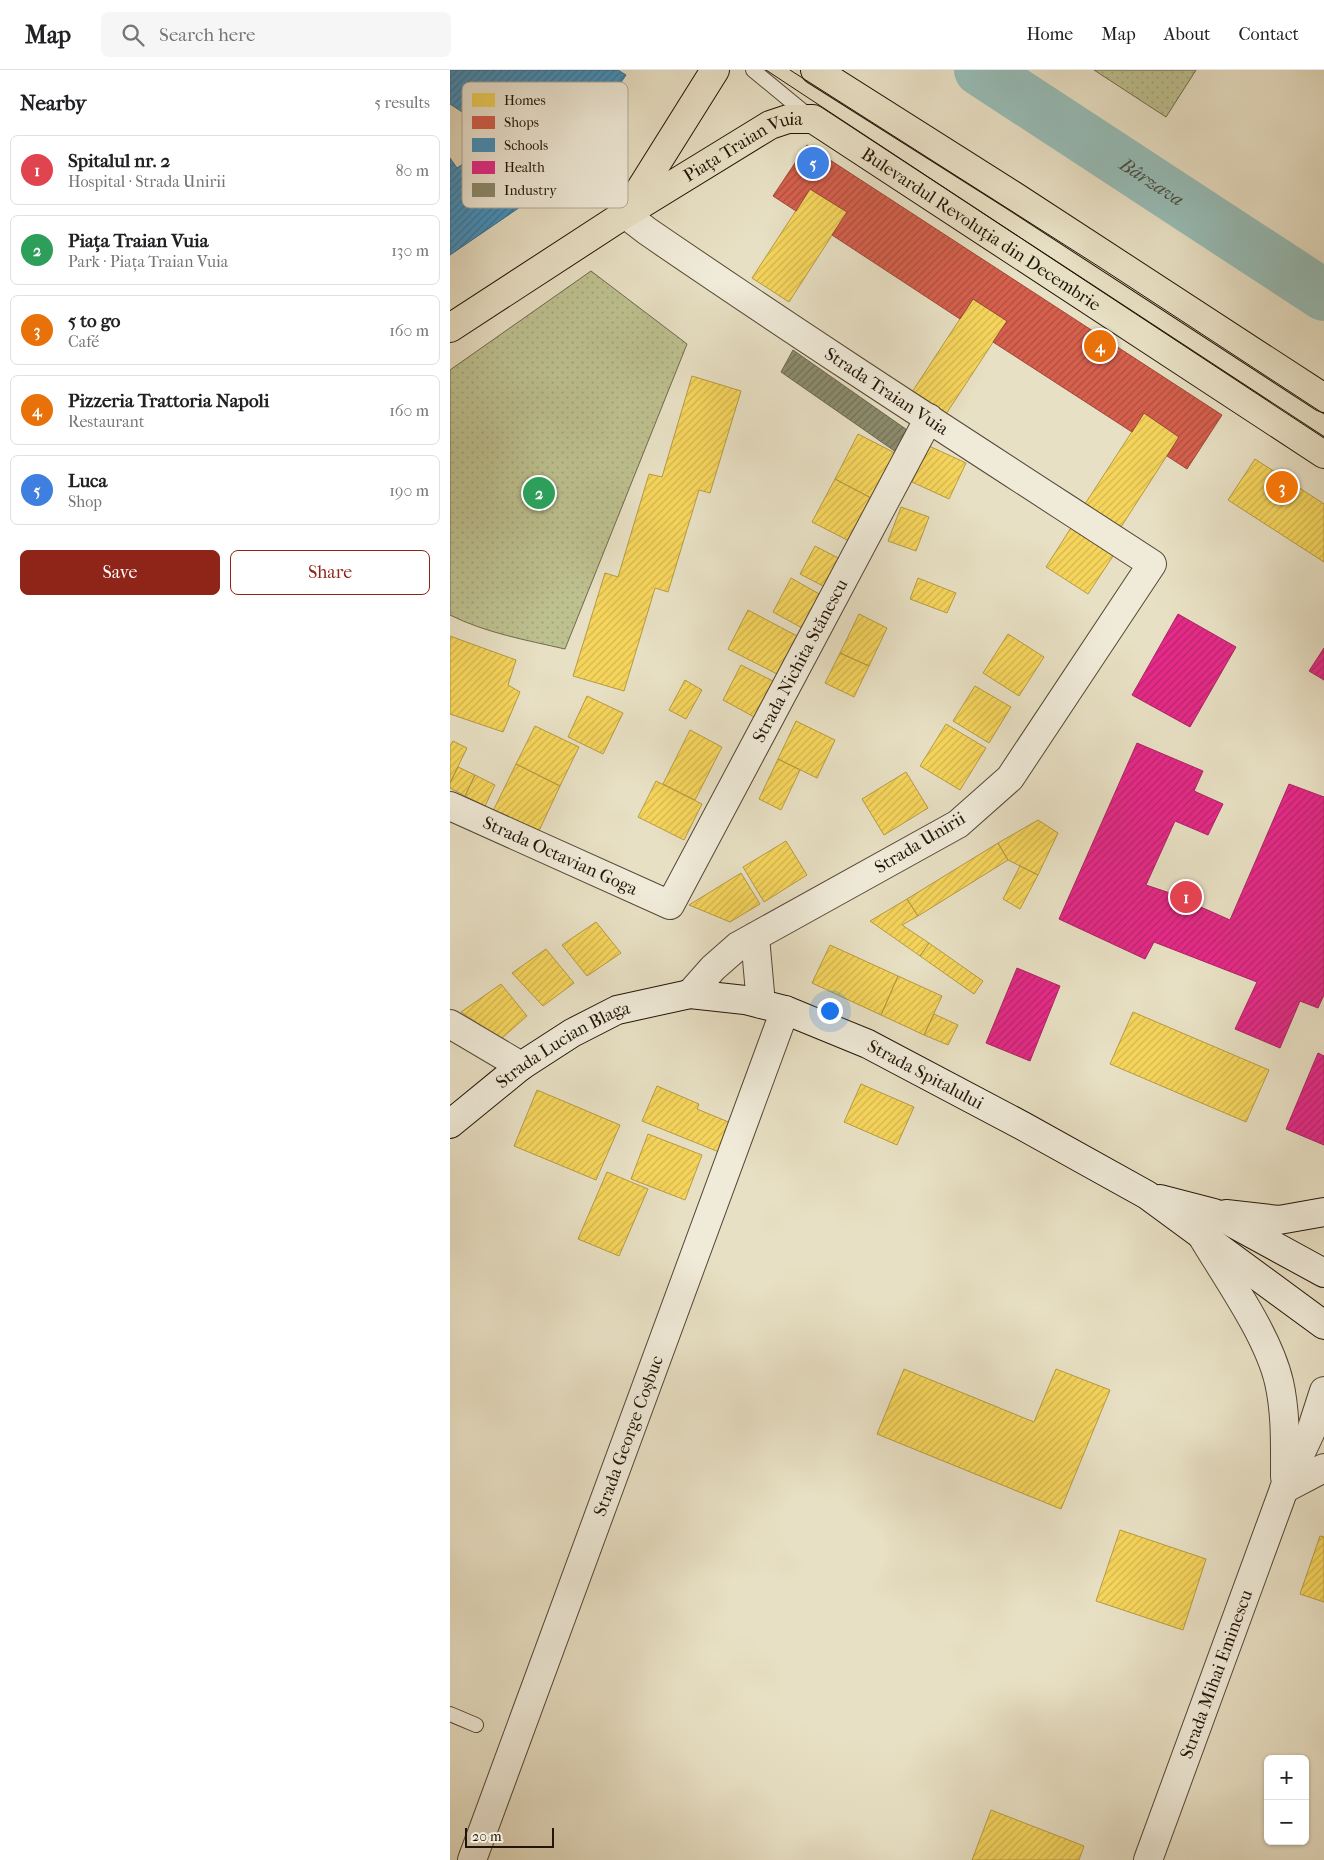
<!DOCTYPE html>
<html lang="en">
<head>
<meta charset="utf-8">
<style>
	:root { --surface:#fff; --page:#f6f6f6; --text:#202124; --muted:#757577; --line:#e0e0e0; --accent:#8f2418 }
	body { margin:0; font-family:"IM FELL French Canon",serif; background:var(--page); color:var(--text) }
	.controls { position:absolute; right:15px; bottom:15px; display:grid; overflow:hidden; border-radius:8px; box-shadow:0 1px 4px #0004 }
	.controls button { width:45px; height:45px; display:grid; place-items:center; padding:0; border:0; border-bottom:1px solid var(--line); background:var(--surface); color:var(--text); font:25px sans-serif }
	.scale { position:absolute; left:15px; bottom:12px; width:89px; box-sizing:border-box; padding-left:5px; border:2px solid #221407; border-top:0; font-size:14px; line-height:18px; white-space:nowrap; color:#221407; -webkit-text-stroke:4px #f0ebd9; paint-order:stroke }
	.you { position:absolute; left:379px; top:940px; width:18px; height:18px; margin:-12px; border:4px solid #fff; border-radius:50%; background:#1a73e8; box-shadow:0 0 0 8px #1a73e833 }
	.badge { display:grid; place-items:center; width:32px; height:32px; border-radius:50%; background:var(--accent); color:#fff; font-size:16px; font-weight:700 }
	.pin { position:absolute; translate:-50% -50%; border:2px solid #fff; box-shadow:0 1px 5px #0006 }
	.list { margin:0; padding:0; list-style:none }
	h2 { display:flex; justify-content:space-between; align-items:center; height:65px; margin:0; padding:0 20px; font-size:21px }
	h2 small { font-size:16px; font-weight:400; color:var(--muted) }
	.list li { display:grid; grid-template-columns:32px 1fr auto; gap:15px; align-items:center; box-sizing:border-box; height:70px; margin:0 10px 10px; padding:0 10px; border:1px solid var(--line); border-radius:8px }
	.list b { display:block; font-size:19px; white-space:nowrap }
	.list p { margin:0; font-size:16px; white-space:nowrap; color:var(--muted) }
	.list em { font-size:16px; font-style:normal; color:var(--muted) }
	.actions { display:flex; gap:10px; padding:15px 20px }
	.actions a { flex:1; padding:11px 0; border:1px solid var(--accent); border-radius:8px; text-align:center; font-size:18px; color:var(--accent) }
	.actions .main { background:var(--accent); color:#fff }
	.icon { flex:none; width:28px; height:28px; fill:none; stroke:currentColor; stroke-width:2; stroke-linecap:round; stroke-linejoin:round }
	.map { position:relative; flex:none; width:874px; height:1790px; overflow:hidden }
	header { display:flex; align-items:center; gap:30px; box-sizing:border-box; height:70px; padding:0 25px; background:var(--surface); border-bottom:1px solid var(--line) }
	header strong { font-size:24px }
	nav { display:flex; gap:28px; margin-inline-start:auto; font-size:18px }
	.search { width:350px; height:45px; background:var(--page); display:flex; align-items:center; gap:12px; box-sizing:border-box; padding:0 18px; border-radius:8px; color:var(--muted); font-size:19px }
	main { display:flex }
	aside { flex:1; background:var(--surface) }
	.map>svg:first-child { display:block }
</style>
</head>
<body>
<header>
<strong>Map</strong>
<div class="search"><svg class="icon" aria-label="search" viewBox="0 0 24 24"><circle cx="10" cy="10" r="6"/><path d="M15 15l6 6"/></svg>Search here</div>
<nav><a>Home</a><a>Map</a><a>About</a><a>Contact</a></nav>
</header>
<main>
<aside>
<h2>Nearby<small>5 results</small></h2>
<ul class="list">
<li><span class="badge" style="background:#e0444e">1</span><div><b>Spitalul nr. 2</b><p>Hospital · Strada Unirii</p></div><em>80 m</em></li>
<li><span class="badge" style="background:#2e9e5b">2</span><div><b>Piața Traian Vuia</b><p>Park · Piața Traian Vuia</p></div><em>130 m</em></li>
<li><span class="badge" style="background:#e8710a">3</span><div><b>5 to go</b><p>Café</p></div><em>160 m</em></li>
<li><span class="badge" style="background:#e8710a">4</span><div><b>Pizzeria Trattoria Napoli</b><p>Restaurant</p></div><em>160 m</em></li>
<li><span class="badge" style="background:#3f7fe0">5</span><div><b>Luca</b><p>Shop</p></div><em>190 m</em></li>
</ul>
<div class="actions"><a class="main">Save</a><a>Share</a></div>
</aside>
<div class="map">
<svg width="874" height="1790" viewBox="0 0 874 1790">
	<defs>
		<pattern id="park-dots" width="8" height="8" patternUnits="userSpaceOnUse" patternTransform="scale(1.25)"><rect width="8" height="8" fill="#bdc08f"/><path d="M2 2h.1M6 6h.1" fill="none" stroke="#a2a47a" stroke-width="1.8" stroke-linecap="round"/></pattern>
		<pattern id="homes-hatch" width="6" height="6" patternUnits="userSpaceOnUse" patternTransform="scale(1.25)"><rect width="6" height="6" fill="#f6d55c"/><path d="M-1 1l2-2M0 6l6-6M5 7l2-2" fill="none" stroke="#d3b64e"/></pattern>
		<pattern id="shops-hatch" width="6" height="6" patternUnits="userSpaceOnUse" patternTransform="scale(1.25)"><rect width="6" height="6" fill="#d6604d"/><path d="M-1 1l2-2M0 6l6-6M5 7l2-2" fill="none" stroke="#ad4e3e"/></pattern>
		<pattern id="schools-hatch" width="6" height="6" patternUnits="userSpaceOnUse" patternTransform="scale(1.25)"><rect width="6" height="6" fill="#4393c3"/><path d="M-1 1l2-2M0 6l6-6M5 7l2-2" fill="none" stroke="#38779c"/></pattern>
		<pattern id="health-hatch" width="6" height="6" patternUnits="userSpaceOnUse" patternTransform="scale(1.25)"><rect width="6" height="6" fill="#e7298a"/><path d="M-1 1l2-2M0 6l6-6M5 7l2-2" fill="none" stroke="#bb226f"/></pattern>
		<pattern id="industry-hatch" width="6" height="6" patternUnits="userSpaceOnUse" patternTransform="scale(1.25)"><rect width="6" height="6" fill="#8c8c6e"/><path d="M-1 1l2-2M0 6l6-6M5 7l2-2" fill="none" stroke="#727158"/></pattern>
	</defs>
	<rect width="100%" height="100%" fill="#e8e0c4"/>
	<filter id="stains"><feTurbulence type="fractalNoise" baseFrequency=".004" numOctaves="4"/><feColorMatrix values="0 0 0 0 .2 0 0 0 0 .09 0 0 0 0 .02 0 0 0 .5 -.17"/></filter>
	<radialGradient id="worn" r=".72"><stop offset=".6" stop-color="#630" stop-opacity="0"/><stop offset="1" stop-color="#630" stop-opacity=".3"/></radialGradient>
	<path fill="url(#park-dots)" stroke="#706a4b" d="M644 0H746L716 47Z
		M141 201 237 274 115 579C76 570 36 563 0 545V300Z"/>
	<path fill="url(#homes-hatch)" stroke="#b69b42" d="M360 119 397 142 339 232 302 208Z
		M523 229 557 251 496 344 462 322Z
		M242 306 291 321 260 423 249 420 218 522 205 518 174 621 123 606 155 503 168 507 199 404 212 407Z
		M694 343 729 367 671 457 635 434Z
		M408 364 445 383 421 428 385 409Z
		M479 376 516 393 499 429 462 412Z
		M805 389 874 434V492L778 430Z
		M385 409 421 428 399 471 362 452Z
		M451 437 479 447 466 481 438 471Z
		M624 453 667 480 638 524 596 497Z
		M365 476 390 489 375 517 350 504Z
		M341 508 371 525 354 559 323 542Z
		M468 508 506 523 497 543 460 529Z
		M298 540 349 567 329 605 278 579Z
		M409 544 437 558 419 596 390 583Z
		M558 564 594 587 569 626 533 603Z
		M0 566 66 590 58 615 70 622 53 662 0 644Z
		M390 583 419 596 404 627 375 613Z
		M291 595 325 612 306 648 273 630Z
		M235 610 252 620 236 649 219 640Z
		M525 616 561 637 539 673 503 651Z
		M137 626 173 643 153 684 118 667Z
		M346 651 385 670 367 708 328 689Z
		M496 654 536 678 510 720 470 696Z
		M85 656 129 677 110 716 66 694Z
		M240 660 272 677 245 730 213 714Z
		M3 671 17 678 0 713V676Z
		M328 689 350 700 331 740 309 729Z
		M66 694 110 716 88 763 43 741Z
		M8 697 25 705 15 726 0 718V713Z
		M456 702 478 738 434 765 412 729Z
		M25 705 45 715 35 736 15 726Z
		M206 711 252 734 234 770 188 747Z
		M588 750 608 763 588 805 558 790 548 773Z
		M336 771 357 805 314 832 293 797Z
		M548 773 558 790 468 846 457 829Z
		M570 796 588 805 570 839 553 829Z
		M291 803 310 834 280 852 239 835Z
		M457 829 468 846 452 855 479 873 470 886 420 851Z
		M146 852 171 883 137 906 112 875Z
		M479 873 533 911 524 924 470 886Z
		M380 875 448 906 431 945 362 913Z
		M96 879 124 913 93 936 62 903Z
		M448 906 492 926 474 965 431 945Z
		M51 914 77 946 51 969 11 942Z
		M683 942 819 1000 796 1052 660 994Z
		M484 944 508 955 498 975 474 965Z
		M411 1014 464 1037 447 1075 394 1052Z
		M207 1016 249 1034 247 1039 281 1053 269 1082 192 1051Z
		M87 1020 170 1055 146 1110 64 1076Z
		M198 1064 252 1085 235 1130 181 1109Z
		M157 1102 198 1119 169 1186 128 1169Z
		M454 1299 584 1352 606 1299 660 1320 611 1439 427 1364Z
		M670 1460 756 1489 733 1560 646 1531Z
		M870 1466 874 1467V1532L850 1524Z
		M541 1740 634 1776 629 1790H522Z"/>
	<path fill="url(#shops-hatch)" stroke="#a04938" d="M357 75 772 345 737 399 717 386 729 367 694 343 682 362 543 272 557 251 523 229 510 249 382 165 397 142 360 119 346 141 323 126Z"/>
	<path fill="url(#schools-hatch)" stroke="#396d8b" d="M0 0H168L176 5 118 90 39 37 29 53 0 34Z
		M35 79 73 135 0 185V88L7 98Z"/>
	<path fill="url(#health-hatch)" stroke="#ac2363" d="M728 544 786 577 740 657 682 625Z
		M874 578V610L859 601Z
		M687 673 753 701 744 721 773 734 758 765 725 751 696 815 717 822 780 850 839 714 874 727V925L868 938 850 931 830 978 785 959 807 912 704 872 695 889 609 849Z
		M567 898 610 916 580 991 536 973Z
		M868 983 874 986V1075L836 1059Z"/>
	<path fill="url(#industry-hatch)" stroke="#6c684f" d="M343 280 460 362 446 382 331 302Z"/>
	<g fill="none" stroke-linecap="round" stroke-linejoin="round">
		<path stroke="#97bdb7" stroke-width="52" id="s1" d="M530 0 874 225"/>
		<g stroke="#544736" stroke-width="16">
			<path id="lane" d="M303 0 360 47
				M0 1644 26 1655"/>
		</g>
		<g stroke="#544736" stroke-width="30">
			<g id="street">
				<path id="s2" d="M175 144 197 161C363 275 533 384 702 494L560 708 508 754 288 876 263 898 240 924"/>
				<path id="s3" d="M0 736 220 835 479 348"/>
				<path d="M305 867 311 934"/>
				<path d="M0 954 71 996"/>
				<path d="M752 1166C777 1208 818 1265 829 1312 836 1343 835 1375 835 1407"/>
				<path d="M834 1419 874 1398"/>
				<path id="s4" d="M22 1790 335 940"/>
				<path id="s5" d="M698 1790 834 1419 861 1361 874 1321"/>
			</g>
		</g>
		<g stroke="#221407" stroke-width="30">
			<g id="secondary">
				<path id="s6" d="M0 1054 71 996 122 963 167 940 240 924 295 930 335 940 418 974 573 1056 697 1125 874 1255"/>
				<path d="M710 1129 764 1143 874 1203"/>
				<path d="M776 1144 829 1150 874 1142"/>
			</g>
		</g>
		<g stroke="#221407" stroke-width="30">
			<g id="primary">
				<path d="M365 0 564 126 874 328"/>
				<path d="M178 139 265 0"/>
				<path id="s7" d="M0 258 175 144 320 55 338 49H363L874 384"/>
			</g>
		</g>
		<use href="#lane" stroke="#f0ebd9" stroke-width="14"/>
		<use href="#street" stroke="#f0ebd9" stroke-width="28"/>
		<use href="#secondary" stroke="#f0ebd9" stroke-width="28"/>
		<use href="#primary" stroke="#e8e0c4" stroke-width="28"/>
		<path stroke="#221407" stroke-width="1" d="M316 0 874 368
			M340 0 651 198 874 344"/>
	</g>
	<g text-anchor="middle" dominant-baseline="central" stroke-width="5" stroke-linejoin="round" paint-order="stroke">
		<g font-size="18" fill="#221407" stroke="#f0ebd9">
			<text stroke="none"><textPath href="#s7" startOffset="346">Piața Traian Vuia</textPath></text>
			<text stroke="none"><textPath href="#s7" startOffset="624">Bulevardul Revoluția din Decembrie</textPath></text>
			<text stroke="none"><textPath href="#s2" startOffset="316">Strada Traian Vuia</textPath></text>
			<text stroke="none"><textPath href="#s3" startOffset="518">Strada Nichita Stănescu</textPath></text>
			<text transform="translate(470 773) rotate(-31)">Strada Unirii</text>
			<text stroke="none"><textPath href="#s3" startOffset="121">Strada Octavian Goga</textPath></text>
			<text stroke="none"><textPath href="#s6" startOffset="139">Strada Lucian Blaga</textPath></text>
			<text stroke="none"><textPath href="#s6" startOffset="529">Strada Spitalului</textPath></text>
			<text stroke="none"><textPath href="#s4" startOffset="452">Strada George Coșbuc</textPath></text>
			<text stroke="none"><textPath href="#s5" startOffset="198">Strada Mihai Eminescu</textPath></text>
		</g>
		<g font-size="19" font-style="italic" fill="#4b4f45" stroke="#f0ebd9">
			<text stroke="none"><textPath href="#s1" startOffset="205">Bârzava</textPath></text>
		</g>
	</g>
	<rect x="12" y="12" width="166" height="126" rx="8" fill="#f0ebd9" stroke="#b2aa9a" stroke-width="1"/>
	<rect x="22" y="23" width="23" height="14" fill="#f6d55c"/>
	<rect x="22" y="46" width="23" height="13" fill="#d6604d"/>
	<rect x="22" y="68" width="23" height="14" fill="#4393c3"/>
	<rect x="22" y="91" width="23" height="13" fill="#e7298a"/>
	<rect x="22" y="113" width="23" height="14" fill="#8c8c6e"/>
	<g font-size="14" fill="#221407">
		<text x="54" y="35">Homes</text>
		<text x="54" y="57">Shops</text>
		<text x="54" y="80">Schools</text>
		<text x="54" y="102">Health</text>
		<text x="54" y="125">Industry</text>
	</g>
	<rect width="100%" height="100%" filter="url(#stains)"/>
	<rect width="100%" height="100%" fill="url(#worn)"/>
</svg>
<div class="controls">
<button>+</button>
<button>−</button>
</div>
<div class="scale">20 m</div>
<div class="you"></div>
<div class="pin badge" style="left:736px;top:827px;background:#e0444e">1</div>
<div class="pin badge" style="left:89px;top:423px;background:#2e9e5b">2</div>
<div class="pin badge" style="left:832px;top:417px;background:#e8710a">3</div>
<div class="pin badge" style="left:650px;top:276px;background:#e8710a">4</div>
<div class="pin badge" style="left:363px;top:93px;background:#3f7fe0">5</div>
</div>
</main>
</body>
</html>
